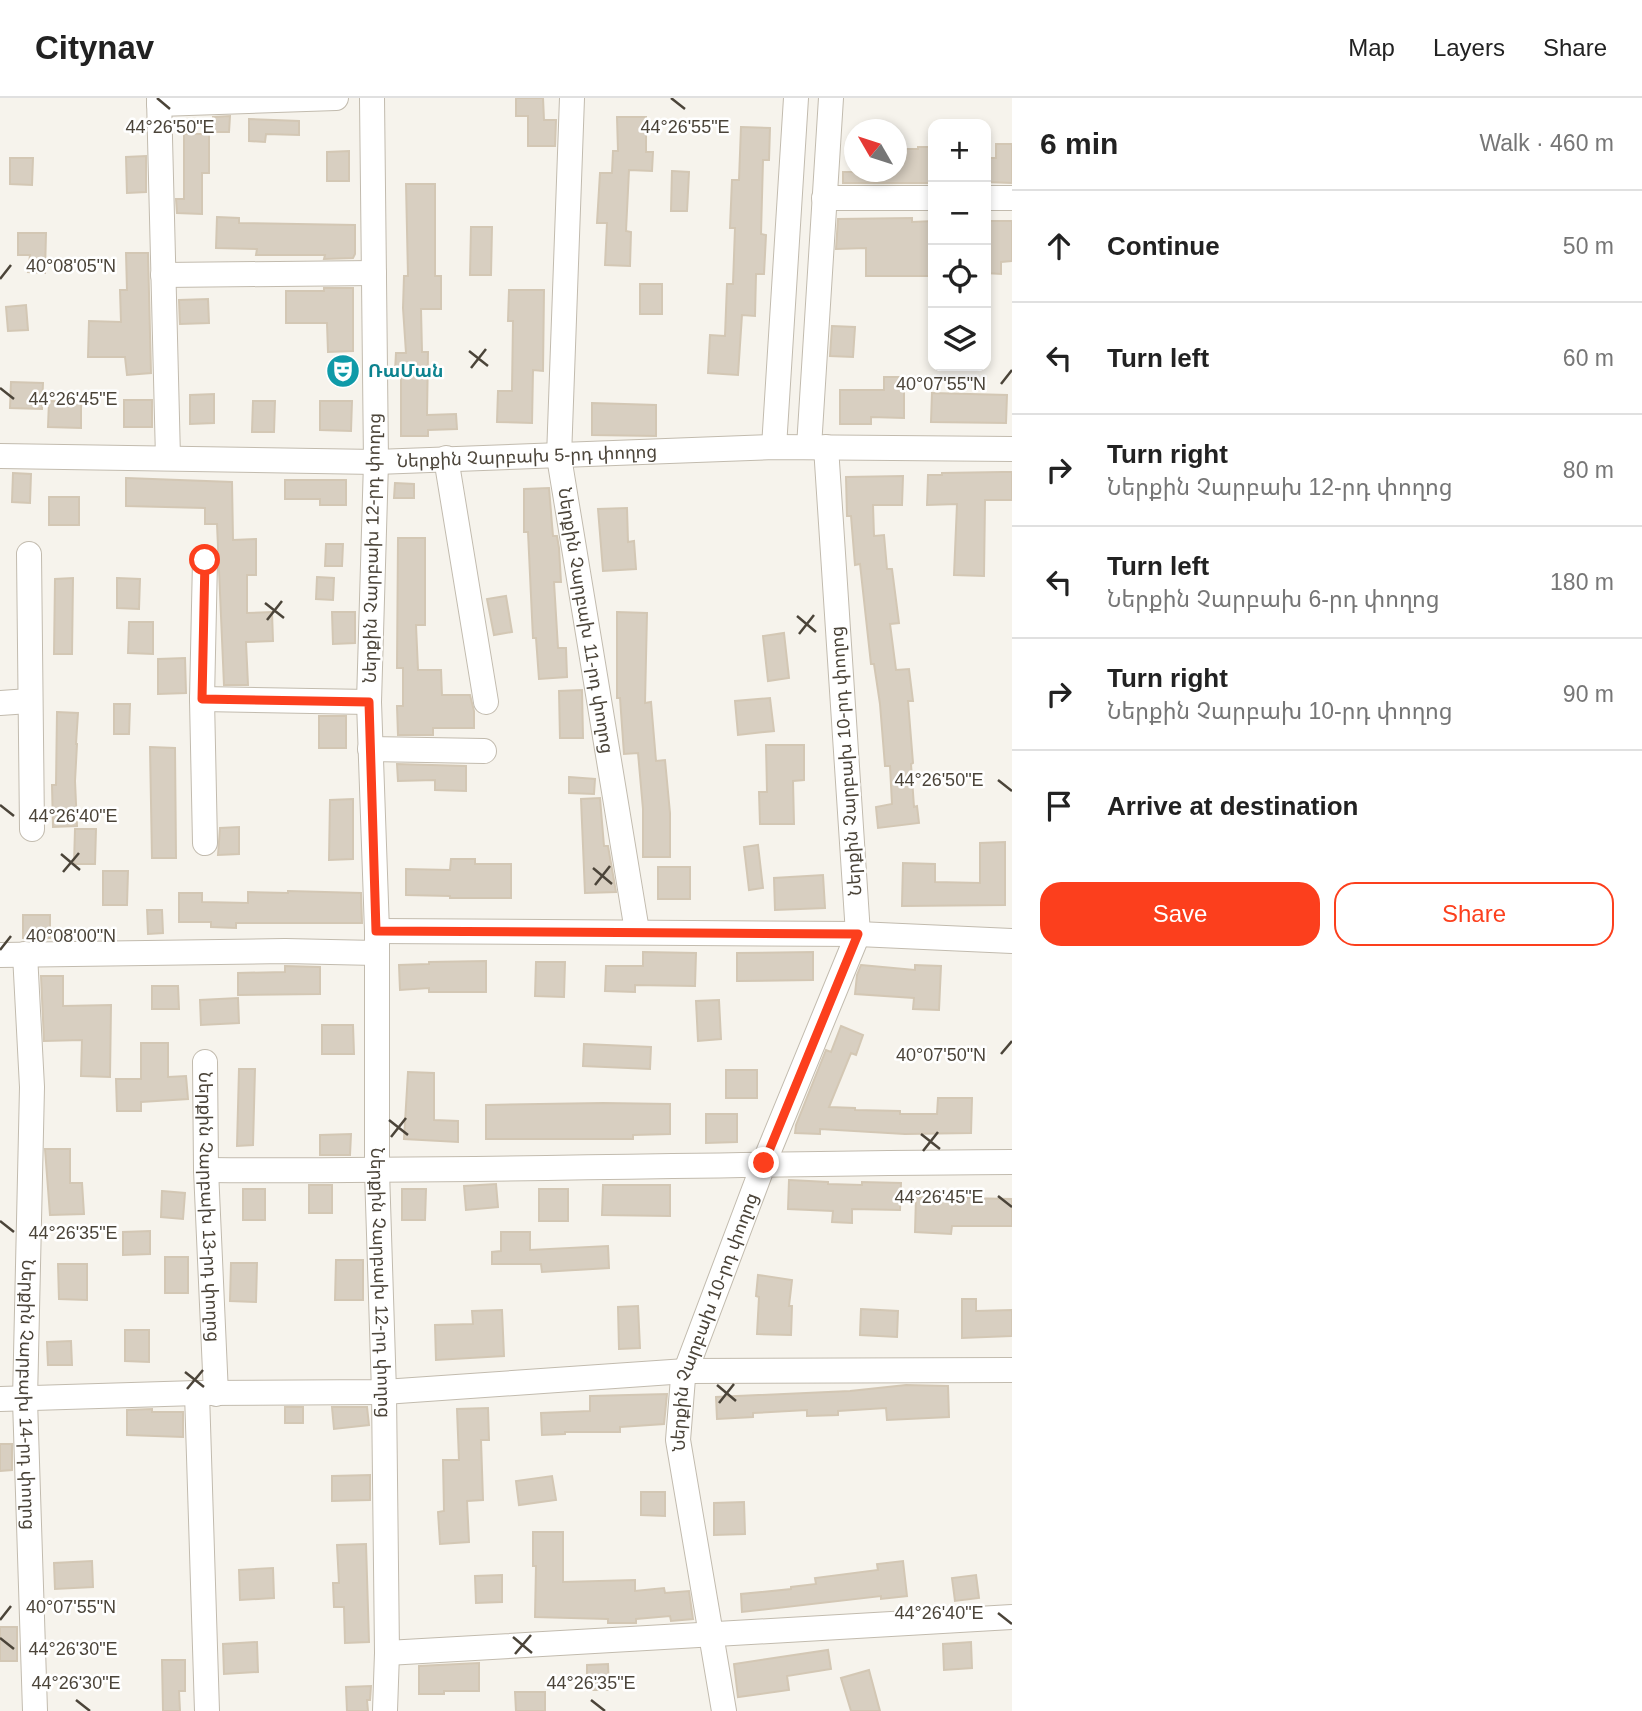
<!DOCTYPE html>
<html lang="en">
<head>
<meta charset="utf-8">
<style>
	:root { --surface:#fff; --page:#f2f2f2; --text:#222; --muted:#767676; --line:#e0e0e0; --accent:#fc3f1d }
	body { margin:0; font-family:Arial,"Noto Sans Armenian",sans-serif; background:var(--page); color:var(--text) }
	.controls { position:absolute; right:21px; top:21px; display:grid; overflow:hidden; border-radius:14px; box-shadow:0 4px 10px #0003 }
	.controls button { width:63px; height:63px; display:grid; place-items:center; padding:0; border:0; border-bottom:2px solid var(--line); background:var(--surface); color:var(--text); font:35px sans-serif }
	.compass { position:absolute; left:844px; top:21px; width:63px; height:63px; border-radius:50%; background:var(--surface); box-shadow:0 4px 10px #0003; rotate:309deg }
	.stop { position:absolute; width:21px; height:21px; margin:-16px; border:5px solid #fc3f1d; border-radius:50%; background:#fff }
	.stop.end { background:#fc3f1d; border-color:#fff; box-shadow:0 2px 7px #0008 }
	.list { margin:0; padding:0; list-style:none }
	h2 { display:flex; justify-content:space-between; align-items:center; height:91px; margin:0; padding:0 28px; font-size:30px }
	h2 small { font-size:23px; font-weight:400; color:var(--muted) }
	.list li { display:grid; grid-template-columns:46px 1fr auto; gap:21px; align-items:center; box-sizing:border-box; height:112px; padding:0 28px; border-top:2px solid var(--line) }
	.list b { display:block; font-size:26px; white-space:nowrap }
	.list p { margin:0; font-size:23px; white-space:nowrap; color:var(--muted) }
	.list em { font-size:23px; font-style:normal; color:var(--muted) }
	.actions { display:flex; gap:14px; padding:21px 28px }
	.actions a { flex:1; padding:16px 0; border:2px solid var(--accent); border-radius:21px; text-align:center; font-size:24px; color:var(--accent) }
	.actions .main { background:var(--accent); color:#fff }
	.icon { flex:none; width:38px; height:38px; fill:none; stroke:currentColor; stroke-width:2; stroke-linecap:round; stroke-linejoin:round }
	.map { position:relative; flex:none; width:1012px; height:1613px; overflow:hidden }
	header { display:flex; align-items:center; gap:42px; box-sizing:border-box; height:98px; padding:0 35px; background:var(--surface); border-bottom:2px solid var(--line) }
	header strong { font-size:33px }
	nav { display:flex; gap:38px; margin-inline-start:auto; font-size:24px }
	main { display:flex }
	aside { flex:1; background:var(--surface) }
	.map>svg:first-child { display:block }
</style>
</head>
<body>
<header>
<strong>Citynav</strong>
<nav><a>Map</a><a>Layers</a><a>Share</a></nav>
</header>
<main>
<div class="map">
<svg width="1012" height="1613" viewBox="0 0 1012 1613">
	<rect width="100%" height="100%" fill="#f6f3ec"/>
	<path fill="#d8cfc1" stroke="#d3c7b4" stroke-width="2" d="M516 0H543L544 22H556L555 48H528V18H516Z
		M230 18 229 34H213V19Z
		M617 19H646V54H653L652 73 629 72 626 133 631 134 630 168 605 167 607 125H597L600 75H612L613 53H618Z
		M249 21 299 23V37L266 36 265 44 249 43Z
		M741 29 770 30 769 62H763L761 136 766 137 764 176H756L755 218 742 217 738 277 708 275 710 237 725 238 727 186H733L735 130H730L732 82H739Z
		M184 36H209V75H202V116L177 115 176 101H184Z
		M996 46H1012V85L986 84V60H996Z
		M918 49H933V85H843V74H897V51H918Z
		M349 53V83H327V54Z
		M146 58V94L127 95 126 59Z
		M10 60H33L32 87 10 86Z
		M672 73 689 74 687 113H671Z
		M406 86H435V178H441V211H421L422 254H428L427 317 456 316 457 331 428 332V338H401V273H395L396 255H406L403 210 404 178H408Z
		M217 119 239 120V125L355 127V156L353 160 324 161 325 157H256L257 151 216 150Z
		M912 120V124L933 123V178H866V150L836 151 838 121Z
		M986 123H1012V163L1001 164V176L986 175Z
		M471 129H492L491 177H470Z
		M18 135H46L45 175 28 174 30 157H18Z
		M126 155H148L151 275 127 277 125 259H88L89 223 121 224 120 192H127Z
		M640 186H662V216H640Z
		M324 190H353V253L328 254 327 225H286V193H324Z
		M509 192H544L543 273 533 272 532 325 497 324 498 293H512L513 223H508Z
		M208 201 209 225 180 226 179 202Z
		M26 207 28 232 8 233 6 209Z
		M832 228 855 229 853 259 830 258Z
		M884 279H904V320L871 319V326H840V292H884Z
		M11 284 43 285 42 311 10 310Z
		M932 295 1007 297 1006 325 931 324Z
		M214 296V325L190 326V297Z
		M124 302H152V329H124Z
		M49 303 81 304V330L48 329Z
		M253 303H275L274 334H252Z
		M320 303H352L351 333 320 332Z
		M592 305 656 307V338L592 337Z
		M1002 374H1012V402H985L984 478 954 477 957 406 927 407 928 377H942V375Z
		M13 375 31 376 30 405 12 404Z
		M903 378 902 407H873L874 438 884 437 887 471H892L899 525 890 526 896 572 909 571 913 603H908L913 665 911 666 914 709 917 708 919 725 878 730 876 709 892 706 890 668H885L880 606 874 566H871L860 466 855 467 851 418H847L846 379Z
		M126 380 232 384 233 442 256 441V477H247V515L272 514 273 543 246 544 248 587H224L217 426H205V410L126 408Z
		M285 382H346V407H320V401H285Z
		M395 385 414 386V400H394Z
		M549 390 553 438H557L559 450 561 484H554L558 550H566L567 579 539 581 536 540H533L528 434H524V391Z
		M49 399H79V427H49Z
		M627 410 628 444 634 443 636 471 603 473 598 411Z
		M398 440H425V527H416L418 572H441L442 597H470L474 613V630H433V637H398L397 608H403V570H397Z
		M326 446H343L342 468H325Z
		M317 479 334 480 333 502 316 501Z
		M73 480 72 556H54L55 481Z
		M117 480 140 481 139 511 117 510Z
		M506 498 512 534 494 537 487 501Z
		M332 514H355V545L333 546Z
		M617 514 647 515 645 605 651 604 656 663 665 662 670 715V759H643V711L638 655 624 656 620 600H617Z
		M129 524H153V556L128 555Z
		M784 535 789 580 768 583 763 538Z
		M185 560 186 595 158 596V561Z
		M582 592 583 640H560L559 593Z
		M770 600 774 633 738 637 735 603Z
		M114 606H130L129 636H114Z
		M57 614 78 615 76 646H77L75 683 77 728 53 729 52 687H56Z
		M319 618H346V650H319Z
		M766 647H804V682L793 683 794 726H760L759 694H767Z
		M150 649 175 650 176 760H152Z
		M397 666 466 668V693L435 692V682L398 683Z
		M569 679 595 681 594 696 569 695Z
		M600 700 604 748H608L616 794 585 795 581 701Z
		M353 701V761L329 762 330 702Z
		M239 729V756L218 757 220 730Z
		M75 731H96L95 766H74Z
		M1005 744V807L902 808 903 765 935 766V784L980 785V745Z
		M758 747 763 790 749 792 744 749Z
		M451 761H475V766H511V800H450V798L406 797V771L450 772Z
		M658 769H690V801H658Z
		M103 773H128L127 807H103Z
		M823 777 825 810 775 812 774 780Z
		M288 793 361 795 362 825H236V830L211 829V824H179V795H202V804L248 805V794L288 795Z
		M147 812H162L163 835 148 836Z
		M23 817H50V840H23Z
		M643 854 696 855 695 888 635 887V894L605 893 606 868H643Z
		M813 854V882L737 883V855Z
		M486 863V894H429V890L400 892 399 867 429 866V864Z
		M536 864H565L564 899 535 898Z
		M861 867 915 872V867L941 868 939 912 913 911 914 900 855 896 857 877Z
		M285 868 320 869V896L238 897V875L285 874Z
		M41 878H63V908L111 907 110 979 81 978 82 942 44 943Z
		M152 888H178L179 911H152Z
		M238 900 239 925 201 927 200 902Z
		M719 902 721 941 698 943 696 903Z
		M322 927H353L354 956H322Z
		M841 928 863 937 856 957 851 955 829 1009 855 1010V1012L900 1013V1016H937L938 1000H972L971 1035 905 1036 820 1031V1036L795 1035 796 1027 826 952 831 954Z
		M141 945H168V979L186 978 188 1001 141 1004V1013H117L116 981H141Z
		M584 946 651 949 650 971 583 968Z
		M239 971H255L253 1047 237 1048Z
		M726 972H757V1000H726Z
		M408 974 434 975V1022L458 1023V1044L404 1041Z
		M603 1005 670 1006V1036L633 1037V1041H486V1007Z
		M706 1016H737V1044L706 1045Z
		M351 1036 350 1057H320V1037Z
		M45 1051H70V1085H82L84 1116 50 1117Z
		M789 1082 828 1084V1086L862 1087V1084L901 1085 900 1112 852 1111V1125L832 1124 833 1113 788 1111Z
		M496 1086 498 1109 466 1112 464 1088Z
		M309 1087H332V1115H309Z
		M603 1087H670V1118L602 1117Z
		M243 1091H265V1122H243Z
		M402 1091H426L425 1122H402Z
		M539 1091H568V1123H539Z
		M162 1093 185 1095 183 1121 161 1119Z
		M916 1099 1012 1101V1128H952L951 1136 915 1134Z
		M150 1133V1156L123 1157V1134Z
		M501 1134H530V1152L608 1148 609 1170 542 1174 541 1166H492V1154L501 1153Z
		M165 1159H188V1195H165Z
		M336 1162H363V1202H335Z
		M231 1165H257L256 1204 230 1203Z
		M58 1166H87V1202L59 1201Z
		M758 1177 792 1182 789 1208H792L791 1237 757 1236 759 1199 756 1198Z
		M962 1201H976V1213L1012 1212V1238L962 1240Z
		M638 1208 640 1250 619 1251 618 1209Z
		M861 1211 898 1213 897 1239 860 1237Z
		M502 1212 504 1258 436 1262 435 1227 473 1226 472 1213Z
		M125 1232H149V1264L125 1263Z
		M71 1243 72 1267H48L47 1244Z
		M906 1287 948 1288 949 1319 887 1322 886 1310 838 1313V1317L807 1318V1312L753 1315V1319L717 1321 716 1299 850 1293Z
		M667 1296 664 1326 620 1329V1334H565V1336L542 1337 541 1315 590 1313V1298Z
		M285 1309H303V1325H285Z
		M332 1309H367L369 1327 334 1331Z
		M488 1310 489 1342H481L483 1402 467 1403 469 1444 440 1446 438 1414 444 1413 443 1362H459L457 1311Z
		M152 1311V1314H183V1339L127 1337V1312Z
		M0 1346H12V1372L0 1373Z
		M370 1377V1402L332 1403V1378Z
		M552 1378 556 1402 519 1407 516 1383Z
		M641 1394H665V1418L641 1417Z
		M744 1404 745 1436 714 1437V1405Z
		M533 1434H563V1484L635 1482V1493L664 1490 665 1495 689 1493 693 1521 671 1523 670 1518 636 1521V1525H608V1521L535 1519 536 1468H533Z
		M366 1446 369 1544 345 1545 344 1509H334L333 1485H339L337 1447Z
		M92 1463 93 1489 55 1491 54 1465Z
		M903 1463 907 1498 881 1501V1498L742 1514 741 1496 791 1491V1489L816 1486 815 1480 878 1472 877 1466Z
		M273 1470 274 1500 240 1502 239 1472Z
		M502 1477V1504L476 1505 475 1478Z
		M976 1477 979 1500 955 1503 952 1480Z
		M0 1529H17V1563H0Z
		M257 1544 258 1574 224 1576 223 1546Z
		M971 1544 972 1570 944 1572 943 1546Z
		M828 1552 831 1571 787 1578 789 1592 738 1599 734 1566Z
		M162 1562H185V1593H179L180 1613H163Z
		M479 1565V1593H444V1596H419V1568Z
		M608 1566 609 1592H587V1567Z
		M869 1572 880 1613H851L841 1580Z
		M371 1588 370 1602H367L368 1613H347L346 1589Z
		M515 1594H545V1613H516Z"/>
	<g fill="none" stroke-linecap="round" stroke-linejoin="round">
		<g stroke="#c2bbae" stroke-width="26">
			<g id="minor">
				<path d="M159 0 168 360"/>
				<path id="s1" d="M372 0 376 364 369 604 377 833V1073L384 1294 387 1555 385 1613"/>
				<path id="s2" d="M572 0 559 359 637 833"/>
				<path d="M159 6 336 0"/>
				<path d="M824 100H933"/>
				<path d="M986 100H1012"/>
				<path d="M163 177 374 175"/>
				<path d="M774 349 796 0"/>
				<path d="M809 349 831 0"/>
				<path id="s3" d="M0 358 376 364 774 349 1012 351"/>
				<path d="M446 360 486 604"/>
				<path d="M29 456 32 731"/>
				<path d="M202 601 369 604"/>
				<path d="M0 605 29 603"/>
				<path d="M370 651 484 653"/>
				<path d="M205 745 202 601 205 462"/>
				<path d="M377 833 858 836 1012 843"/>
				<path id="s4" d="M25 856 32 989 25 1302 35 1613"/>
				<path d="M0 857 285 853 376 855"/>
				<path id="s5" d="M205 964 206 1072 216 1296"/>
				<path d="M206 1072C475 1074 743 1065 1012 1064"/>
				<path d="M197 1295 207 1613"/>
				<path d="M0 1301 197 1295 384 1294 686 1273 1012 1272"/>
				<path d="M387 1555 1012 1519"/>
				<path id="s6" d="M724 1613 678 1342 683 1280 764 1065 858 836 826 349"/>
			</g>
		</g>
		<use href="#minor" stroke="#fff" stroke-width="24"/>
	</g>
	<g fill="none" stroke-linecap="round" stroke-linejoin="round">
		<path stroke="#fc3f1d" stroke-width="9" d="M205 462 202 601 369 604 376 833 858 836 764 1065"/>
	</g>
	<path fill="none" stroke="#4b4439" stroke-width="2.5" d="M157 0 170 11M671 0 685 11M0 181 11 167M469 253 488 268M471 270 486 251M1001 286 1012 272M0 290 14 301M265 505 284 520M797 518 816 534M267 522 282 503M799 536 814 517M998 682 1012 693M0 707 14 718M61 756 80 772M593 770 612 786M63 774 79 755M595 787 610 768M0 852 11 838M1001 956 1012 943M389 1022 408 1037M921 1036 940 1051M391 1039 406 1020M923 1053 938 1034M998 1098 1012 1109M0 1123 14 1134M185 1274 204 1289M717 1287 736 1303M187 1291 203 1272M719 1305 734 1286M998 1515 1012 1526M0 1522 11 1508M513 1539 532 1555M0 1540 14 1551M515 1556 531 1537M76 1602 90 1613M591 1602 605 1613"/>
	<defs>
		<g id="theatre-disc" transform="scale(1.75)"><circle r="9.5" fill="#0f9aa8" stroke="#fff"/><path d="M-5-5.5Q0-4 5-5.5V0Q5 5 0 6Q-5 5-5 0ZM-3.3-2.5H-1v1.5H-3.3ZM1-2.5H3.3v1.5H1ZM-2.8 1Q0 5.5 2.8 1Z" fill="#fff"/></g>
	</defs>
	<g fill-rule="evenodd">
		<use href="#theatre-disc" x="343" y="273"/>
	</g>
	<g text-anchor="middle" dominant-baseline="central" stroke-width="5" stroke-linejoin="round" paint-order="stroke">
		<g font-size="18" font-weight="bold" fill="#0d838f" stroke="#fff" text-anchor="start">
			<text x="368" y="273">ՌաՄան</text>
		</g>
		<g font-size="18" fill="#4b4439" stroke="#fff">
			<text stroke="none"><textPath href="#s3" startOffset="527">Ներքին Չարբախ 5-րդ փողոց</textPath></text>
			<text transform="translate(372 450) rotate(-89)">Ներքին Չարբախ 12-րդ փողոց</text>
			<text stroke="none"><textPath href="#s2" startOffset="525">Ներքին Չարբախ 11-րդ փողոց</textPath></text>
			<text transform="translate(846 663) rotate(-94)">Ներքին Չարբախ 10-րդ փողոց</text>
			<text stroke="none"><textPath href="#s5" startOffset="145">Ներքին Չարբախ 13-րդ փողոց</textPath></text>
			<text stroke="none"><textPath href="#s1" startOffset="1185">Ներքին Չարբախ 12-րդ փողոց</textPath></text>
			<text stroke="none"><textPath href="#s6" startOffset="399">Ներքին Չարբախ 10-րդ փողոց</textPath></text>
			<text stroke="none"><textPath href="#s4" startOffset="441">Ներքին Չարբախ 14-րդ փողոց</textPath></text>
		</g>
	</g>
	<g font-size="18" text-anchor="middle" fill="#4b4439" stroke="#fff" stroke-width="5" stroke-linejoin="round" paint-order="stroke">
		<text x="170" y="35">44°26'50"E</text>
		<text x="685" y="35">44°26'55"E</text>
		<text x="71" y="174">40°08'05"N</text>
		<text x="941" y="292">40°07'55"N</text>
		<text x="73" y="307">44°26'45"E</text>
		<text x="939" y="688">44°26'50"E</text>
		<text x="73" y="724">44°26'40"E</text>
		<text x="71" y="844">40°08'00"N</text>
		<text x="941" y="963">40°07'50"N</text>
		<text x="939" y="1105">44°26'45"E</text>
		<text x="73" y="1141">44°26'35"E</text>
		<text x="71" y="1515">40°07'55"N</text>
		<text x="939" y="1521">44°26'40"E</text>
		<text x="73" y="1557">44°26'30"E</text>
		<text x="76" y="1591">44°26'30"E</text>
		<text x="591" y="1591">44°26'35"E</text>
	</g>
</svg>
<div class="controls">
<button>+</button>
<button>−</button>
<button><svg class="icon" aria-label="locate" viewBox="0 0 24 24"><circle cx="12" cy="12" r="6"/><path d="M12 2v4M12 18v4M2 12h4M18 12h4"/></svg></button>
<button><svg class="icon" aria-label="layers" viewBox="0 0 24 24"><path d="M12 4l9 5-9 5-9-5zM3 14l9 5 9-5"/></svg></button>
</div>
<svg class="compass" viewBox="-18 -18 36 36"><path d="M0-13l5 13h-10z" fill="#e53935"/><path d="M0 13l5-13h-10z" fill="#767676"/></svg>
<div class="stop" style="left:205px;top:462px"></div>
<div class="stop end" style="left:764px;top:1065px"></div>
</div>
<aside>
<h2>6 min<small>Walk · 460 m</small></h2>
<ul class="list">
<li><svg class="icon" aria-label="ahead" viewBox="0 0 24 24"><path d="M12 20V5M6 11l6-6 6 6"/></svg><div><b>Continue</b></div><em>50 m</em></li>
<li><svg class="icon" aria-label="left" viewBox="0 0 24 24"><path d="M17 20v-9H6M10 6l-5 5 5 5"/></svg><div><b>Turn left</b></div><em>60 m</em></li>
<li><svg class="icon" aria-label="right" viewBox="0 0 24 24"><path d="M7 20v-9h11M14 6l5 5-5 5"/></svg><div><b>Turn right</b><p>Ներքին Չարբախ 12-րդ փողոց</p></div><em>80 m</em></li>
<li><svg class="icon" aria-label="left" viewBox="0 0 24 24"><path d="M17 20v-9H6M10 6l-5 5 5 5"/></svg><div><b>Turn left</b><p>Ներքին Չարբախ 6-րդ փողոց</p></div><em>180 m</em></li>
<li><svg class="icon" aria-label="right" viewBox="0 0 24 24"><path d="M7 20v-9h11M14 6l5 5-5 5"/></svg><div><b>Turn right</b><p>Ներքին Չարբախ 10-րդ փողոց</p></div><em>90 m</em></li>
<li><svg class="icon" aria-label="arrive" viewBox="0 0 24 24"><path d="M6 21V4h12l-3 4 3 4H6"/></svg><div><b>Arrive at destination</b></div></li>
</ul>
<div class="actions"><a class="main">Save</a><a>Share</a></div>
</aside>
</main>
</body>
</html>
